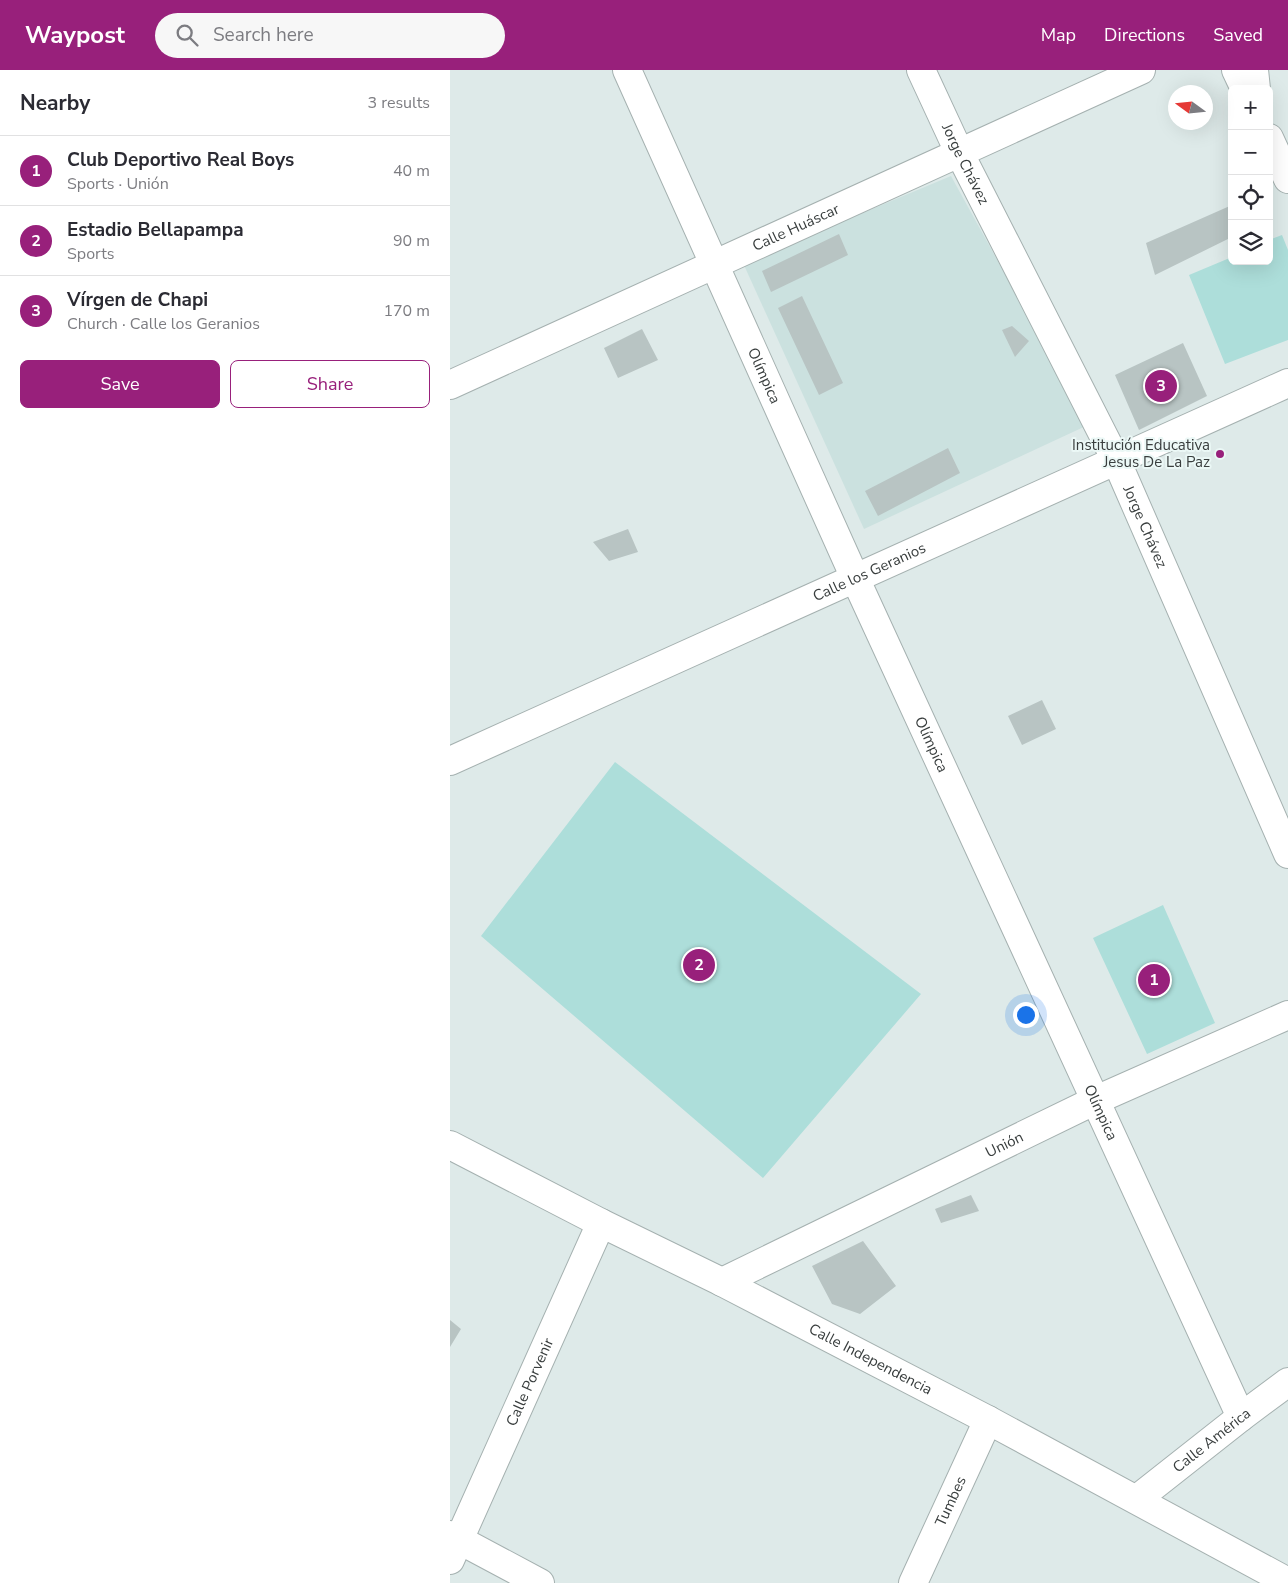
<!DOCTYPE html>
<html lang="en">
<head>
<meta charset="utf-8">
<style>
	:root { --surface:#fff; --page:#f7f7f7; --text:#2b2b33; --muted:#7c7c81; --line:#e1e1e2; --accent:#98207b }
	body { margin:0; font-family:"Nunito Sans",sans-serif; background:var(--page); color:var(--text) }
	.controls { position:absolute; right:15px; top:15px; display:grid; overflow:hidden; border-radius:8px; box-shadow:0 5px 20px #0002 }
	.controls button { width:45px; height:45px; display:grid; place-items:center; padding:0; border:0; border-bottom:1px solid var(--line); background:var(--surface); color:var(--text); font:25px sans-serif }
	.compass { position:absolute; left:718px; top:15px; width:45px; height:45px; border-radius:50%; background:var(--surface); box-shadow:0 5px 20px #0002; rotate:285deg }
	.you { position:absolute; left:575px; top:944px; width:18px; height:18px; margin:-12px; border:4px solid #fff; border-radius:50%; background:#1a73e8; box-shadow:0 0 0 8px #1a73e833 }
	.badge { display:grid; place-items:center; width:32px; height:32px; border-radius:50%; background:var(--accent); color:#fff; font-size:16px; font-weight:700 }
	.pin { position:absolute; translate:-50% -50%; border:2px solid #fff; box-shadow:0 1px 5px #0006 }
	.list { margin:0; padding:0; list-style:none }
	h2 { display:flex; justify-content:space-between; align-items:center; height:65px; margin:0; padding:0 20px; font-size:21px }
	h2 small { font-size:16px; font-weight:400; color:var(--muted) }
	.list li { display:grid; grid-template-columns:32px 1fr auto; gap:15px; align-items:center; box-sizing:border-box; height:70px; padding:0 20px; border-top:1px solid var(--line) }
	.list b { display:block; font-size:19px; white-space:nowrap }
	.list p { margin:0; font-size:16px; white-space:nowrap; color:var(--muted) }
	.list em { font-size:16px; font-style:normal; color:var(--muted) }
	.actions { display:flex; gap:10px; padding:15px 20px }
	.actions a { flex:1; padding:11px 0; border:1px solid var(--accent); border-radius:8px; text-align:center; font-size:18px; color:var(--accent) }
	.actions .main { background:var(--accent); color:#fff }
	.icon { flex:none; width:28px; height:28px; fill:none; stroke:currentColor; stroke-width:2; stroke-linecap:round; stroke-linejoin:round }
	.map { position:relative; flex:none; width:838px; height:1513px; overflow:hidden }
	header { display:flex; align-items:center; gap:30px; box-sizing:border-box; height:70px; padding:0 25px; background:var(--accent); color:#fff }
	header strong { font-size:24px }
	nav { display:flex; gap:28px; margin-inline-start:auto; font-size:18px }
	.search { width:350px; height:45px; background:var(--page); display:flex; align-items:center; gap:12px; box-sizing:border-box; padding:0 18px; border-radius:28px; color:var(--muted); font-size:19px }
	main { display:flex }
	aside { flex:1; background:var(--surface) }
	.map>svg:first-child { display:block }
</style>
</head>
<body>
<header>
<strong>Waypost</strong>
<div class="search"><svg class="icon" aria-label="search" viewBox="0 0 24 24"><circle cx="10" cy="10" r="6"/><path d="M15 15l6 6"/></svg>Search here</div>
<nav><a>Map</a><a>Directions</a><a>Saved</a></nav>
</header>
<main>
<aside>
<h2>Nearby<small>3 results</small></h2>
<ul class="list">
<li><span class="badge">1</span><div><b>Club Deportivo Real Boys</b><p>Sports · Unión</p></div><em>40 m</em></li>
<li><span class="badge">2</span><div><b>Estadio Bellapampa</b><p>Sports</p></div><em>90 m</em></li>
<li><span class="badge">3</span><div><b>Vírgen de Chapi</b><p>Church · Calle los Geranios</p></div><em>170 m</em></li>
</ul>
<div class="actions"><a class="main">Save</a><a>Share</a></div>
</aside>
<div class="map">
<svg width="838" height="1513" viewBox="0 0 838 1513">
	<rect width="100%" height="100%" fill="#deeae9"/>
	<path fill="#cbe1df" d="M501 106 638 355 414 459 293 193Z"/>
	<path fill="#addeda" d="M832 165 838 180V270L775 294 739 205 782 187V191H819V170Z
		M165 692 471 924 313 1108 31 866Z
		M713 835 765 953 697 984 643 868Z"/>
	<path fill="#b8c4c3" d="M782 135V167L705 205 696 173Z
		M389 164 398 185 321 222 312 201Z
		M352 226 393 313 369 325 328 238Z
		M562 256 579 271 565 287 552 260Z
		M192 259 208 290 168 308 154 278Z
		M733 273 757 326 689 360 665 305Z
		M498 378 510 403 428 446 415 421Z
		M178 459 188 482 159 491 143 472Z
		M592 630 606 659 572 675 558 646Z
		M521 1125 529 1141 491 1153 485 1139Z
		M413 1171 446 1216 410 1244 382 1234 362 1196Z
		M0 1250 11 1259 0 1277Z"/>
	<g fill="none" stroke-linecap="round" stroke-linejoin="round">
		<g stroke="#a5b1b0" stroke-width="30">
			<g id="minor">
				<path id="s1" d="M177 0 405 508 791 1347"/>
				<path id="s2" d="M471 0 509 82 667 392 838 784"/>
				<path d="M804 0 806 19"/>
				<path id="s3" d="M0 315 691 0"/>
				<path id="s4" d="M0 691 838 313"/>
				<path id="s5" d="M0 1075 151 1153 272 1212 538 1350 838 1512"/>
				<path id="s6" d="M272 1212 646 1030 838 945"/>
				<path id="s7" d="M687 1429 791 1347 838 1312"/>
				<path id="s8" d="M0 1490 151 1153"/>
				<path id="s9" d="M463 1513 538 1350"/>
			</g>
		</g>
		<g stroke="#a5b1b0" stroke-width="30">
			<path id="major" d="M786 0 795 19
				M819 68 838 109
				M0 1465 90 1513"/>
		</g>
		<use href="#minor" stroke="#fff" stroke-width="28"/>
		<use href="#major" stroke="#fff" stroke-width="28"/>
	</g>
	<circle fill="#98207b" stroke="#ebf8f6" stroke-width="2" cx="770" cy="384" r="5"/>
	<g text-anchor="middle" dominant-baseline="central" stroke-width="4" stroke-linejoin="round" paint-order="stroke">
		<g font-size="15" fill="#393e3e" stroke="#ebf8f6">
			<text stroke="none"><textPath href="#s2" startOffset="104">Jorge Chávez</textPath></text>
			<text stroke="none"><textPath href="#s3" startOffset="380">Calle Huáscar</textPath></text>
			<text stroke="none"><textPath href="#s1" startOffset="335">Olímpica</textPath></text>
			<text stroke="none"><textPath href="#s2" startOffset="509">Jorge Chávez</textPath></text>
			<text stroke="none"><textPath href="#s4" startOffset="460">Calle los Geranios</textPath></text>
			<text stroke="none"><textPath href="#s1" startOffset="740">Olímpica</textPath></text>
			<text stroke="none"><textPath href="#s1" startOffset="1145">Olímpica</textPath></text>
			<text stroke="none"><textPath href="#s6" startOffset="314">Unión</textPath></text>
			<text stroke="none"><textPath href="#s5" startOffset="472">Calle Independencia</textPath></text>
			<text stroke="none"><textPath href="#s8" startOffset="195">Calle Porvenir</textPath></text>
			<text stroke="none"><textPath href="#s7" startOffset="95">Calle América</textPath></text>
			<text stroke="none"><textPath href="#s9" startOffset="90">Tumbes</textPath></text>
		</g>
		<g font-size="15" fill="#393e3e" stroke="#ebf8f6" text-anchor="end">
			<text x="760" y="375">Institución Educativa<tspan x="760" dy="17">Jesus De La Paz</tspan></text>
		</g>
	</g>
</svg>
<div class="controls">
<button>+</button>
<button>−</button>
<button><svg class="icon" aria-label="locate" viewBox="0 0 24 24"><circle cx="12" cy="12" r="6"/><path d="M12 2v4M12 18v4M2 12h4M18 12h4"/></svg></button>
<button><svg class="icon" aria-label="layers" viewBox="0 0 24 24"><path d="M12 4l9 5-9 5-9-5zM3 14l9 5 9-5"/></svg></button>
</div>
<svg class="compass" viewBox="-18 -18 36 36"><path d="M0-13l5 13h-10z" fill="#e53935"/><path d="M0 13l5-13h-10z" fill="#7c7c81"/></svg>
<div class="you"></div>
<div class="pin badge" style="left:704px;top:910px">1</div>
<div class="pin badge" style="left:249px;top:895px">2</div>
<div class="pin badge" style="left:711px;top:316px">3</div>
</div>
</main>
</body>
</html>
